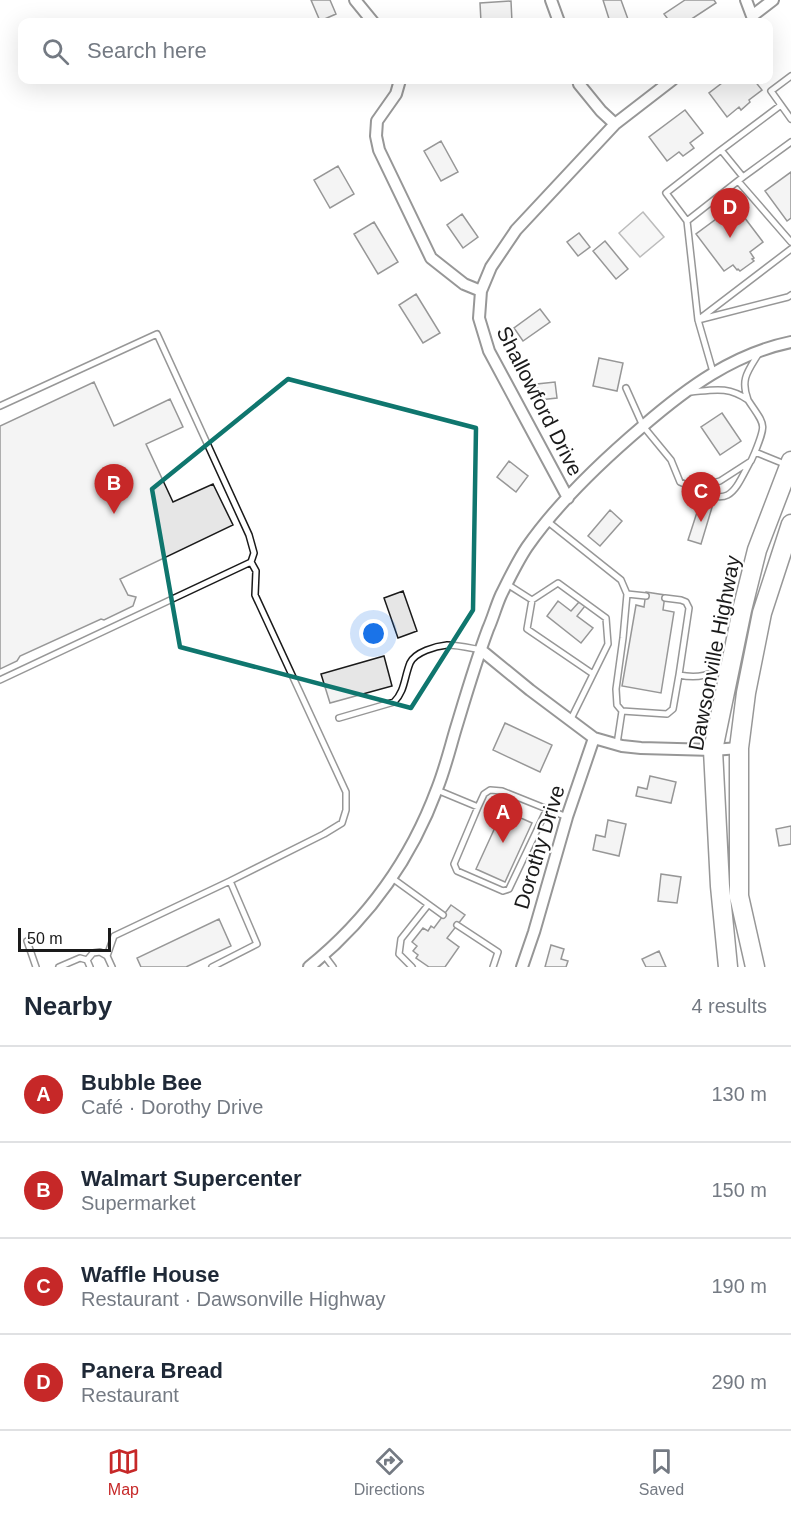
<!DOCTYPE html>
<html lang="en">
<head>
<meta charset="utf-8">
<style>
	:root { --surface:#fff; --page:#f2f2f3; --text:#1f2937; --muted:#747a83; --line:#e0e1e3; --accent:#c62828 }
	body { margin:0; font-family:Arial,sans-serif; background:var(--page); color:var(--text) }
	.scale { position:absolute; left:18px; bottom:15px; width:93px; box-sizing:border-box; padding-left:6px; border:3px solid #1a1a1a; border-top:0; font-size:16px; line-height:21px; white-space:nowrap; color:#1a1a1a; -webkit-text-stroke:4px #fff; paint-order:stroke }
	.you { position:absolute; left:374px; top:634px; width:21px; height:21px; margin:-15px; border:4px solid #fff; border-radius:50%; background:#1a73e8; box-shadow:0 0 0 9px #1a73e833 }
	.badge { display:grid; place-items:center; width:39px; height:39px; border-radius:50%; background:var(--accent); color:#fff; font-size:20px; font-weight:700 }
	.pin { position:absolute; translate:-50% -50px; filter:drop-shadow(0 2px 3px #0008) }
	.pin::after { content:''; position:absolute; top:32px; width:21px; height:18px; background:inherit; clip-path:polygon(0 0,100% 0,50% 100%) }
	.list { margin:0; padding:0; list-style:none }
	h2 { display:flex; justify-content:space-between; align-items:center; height:78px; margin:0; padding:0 24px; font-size:26px }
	h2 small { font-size:20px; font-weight:400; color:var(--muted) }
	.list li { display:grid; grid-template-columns:39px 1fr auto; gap:18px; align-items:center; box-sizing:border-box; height:96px; padding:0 24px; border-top:2px solid var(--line) }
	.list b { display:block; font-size:22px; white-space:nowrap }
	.list p { margin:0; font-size:20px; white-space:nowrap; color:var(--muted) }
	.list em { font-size:20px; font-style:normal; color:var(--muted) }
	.icon { flex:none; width:33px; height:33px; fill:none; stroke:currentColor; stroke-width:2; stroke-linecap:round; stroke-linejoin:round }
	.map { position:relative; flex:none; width:791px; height:967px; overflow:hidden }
	.search { position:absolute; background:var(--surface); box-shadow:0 6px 24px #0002; left:18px; right:18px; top:18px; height:66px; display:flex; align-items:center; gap:15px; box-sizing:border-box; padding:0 21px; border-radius:12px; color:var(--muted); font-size:22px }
	.sheet { height:462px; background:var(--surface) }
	nav { display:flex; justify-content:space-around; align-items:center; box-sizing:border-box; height:84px; border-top:2px solid var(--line); background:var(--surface); font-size:16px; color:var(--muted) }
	nav a { display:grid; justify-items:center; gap:3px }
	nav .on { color:var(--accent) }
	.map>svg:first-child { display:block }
</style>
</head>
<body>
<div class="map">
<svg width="791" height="967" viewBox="0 0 791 967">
	<rect width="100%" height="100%" fill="#fff"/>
	<path fill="#ededed" stroke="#6a6a6a" stroke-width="1.5" d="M643 212 664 237 640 257 619 233Z"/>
	<path fill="#e6e6e6" stroke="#1a1a1a" stroke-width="1.5" d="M311 0H330L336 14 320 21Z
		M603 0H621L629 22H610Z
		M685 0H714L716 3 687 22H670L664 14Z
		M511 1 512 22H481L480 3Z
		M726 80H754L762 90 749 100 750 102 741 110 739 107 727 117 709 93Z
		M685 110 703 133 690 143 694 148 683 156 679 152 667 161 649 137Z
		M441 141 458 172 441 181 424 151Z
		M338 166 354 194 330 208 314 180Z
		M791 172V218L787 221 765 191Z
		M735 205 763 242 750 252 754 258 752 259 754 261 740 271 738 269 737 270 733 265 724 271 696 234Z
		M462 214 478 237 463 248 447 225Z
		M374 222 398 262 378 274 354 234Z
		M579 233 590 247 578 256 567 242Z
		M605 241 628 269 616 279 593 251Z
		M416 294 440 333 423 343 399 305Z
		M540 309 550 322 523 341 514 328Z
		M599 358 623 363 617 391 593 386Z
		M94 382 114 426 170 399 183 427 146 444 173 502 213 484 233 525 120 579 128 595 136 597 133 606 104 620 101 619 20 656 17 661 0 669V426Z
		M555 382 557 398 539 400 537 384Z
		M722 413 741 441 720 455 701 427Z
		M509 461 528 476 516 492 497 477Z
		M701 500 713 504 701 544 688 540Z
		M610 510 622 521 600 546 588 536Z
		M403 591 417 631 398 638 384 598Z
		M646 592 665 595 663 610 674 612 661 693 622 686 636 605 644 607Z
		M558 601 571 611 579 602 585 606 577 616 593 628 581 643 547 616Z
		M384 656 392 686 330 703 321 674Z
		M505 723 552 745 540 772 493 750Z
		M650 776 676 782 671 803 636 796 638 787 647 789Z
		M503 810 532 823 505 882 476 869Z
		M608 820 626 824 619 856 593 850 596 835 605 837Z
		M791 826V844L779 846 776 829Z
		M661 874 681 877 677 903 658 901Z
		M451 905 465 915 447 938 459 947 445 967H429L416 958 418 955 413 951 417 946 412 942 423 928 428 931 431 926 434 928Z
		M219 919 231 946 186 967H141L137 958Z
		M551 945 564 949 561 959 568 961 566 967H545Z
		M659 951 666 967H646L642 959Z"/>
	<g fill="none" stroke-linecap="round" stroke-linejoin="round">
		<g stroke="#1a1a1a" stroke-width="8">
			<path id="service" d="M791 76 771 91 791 119
				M781 105 721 150 743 177 791 142
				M743 177 687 221 698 320 788 297 791 295
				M738 181 791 242
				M687 221 666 193 721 150
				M713 372 698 320 791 249
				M626 388 643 426 671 460 680 482 694 488 720 481 751 461 755 452 787 465
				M691 392C714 390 728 386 748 400 740 379 748 371 759 353
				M748 400C765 426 767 422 755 452
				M0 406 157 334 249 535 254 553 251 562
				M694 488C730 508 734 492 750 462
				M547 521 621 580 627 594
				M507 584 532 600 558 583 606 618 608 644 570 721
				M665 598 681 600 686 602 689 608 679 675C699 679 709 675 726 666
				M532 600 527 629 593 674
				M0 680 251 562 256 571 255 595 346 792V810L342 823 324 834 230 881 257 944 212 967
				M622 711 667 714 673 709 679 675
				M339 718 394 702C405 691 404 678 410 663 415 652 436 646 447 645 458 645 470 648 481 650
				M617 744 622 711 617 705 616 689 623 638 627 594 646 596
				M437 790 478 807 484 794 490 790 502 791 567 817
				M478 807 454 864 457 871 503 891 509 889 547 809
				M392 878 443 915
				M457 925 498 952 493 967
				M27 941 36 967
				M324 955 333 967
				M107 956 114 936 230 881
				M87 960 93 953 100 952 107 956 112 967
				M59 967 80 958 87 960 90 967
				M412 967 399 954 401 939 428 905"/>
		</g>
		<g stroke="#1a1a1a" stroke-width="14">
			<path id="minor" d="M355 0 373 22
				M551 0 559 22
				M746 0 752 16 773 0
				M400 80 396 94 377 121 376 136 379 150 431 258 464 284 481 291 479 318 489 351 568 498
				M578 80 579 84 601 111 615 124 672 80
				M481 291 491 267 516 230 615 124
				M481 650 530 690 594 738 622 746 641 748 713 750 739 748
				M309 967C367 920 411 859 437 789 445 769 450 748 456 728 466 695 476 661 488 629 493 618 496 606 501 595 509 579 517 562 527 547 557 504 603 460 643 426 687 388 733 354 791 342
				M522 967 534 932 567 817 594 738"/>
		</g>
		<g stroke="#1a1a1a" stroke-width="21">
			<path id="primary" d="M728 967 720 886 713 750 742 610 757 550 791 461
				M755 967 739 896V748L746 693 762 613 791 524"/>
		</g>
		<use href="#service" stroke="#fff" stroke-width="5"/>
		<use href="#minor" stroke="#fff" stroke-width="10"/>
		<use href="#primary" stroke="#fff" stroke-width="18"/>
	</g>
	<path d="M0 0H791V967H0ZM288 379 476 428 473 610 411 708 180 647 152 489Z" fill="#fff" fill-opacity=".55" fill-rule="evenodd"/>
	<path fill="none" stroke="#0f766e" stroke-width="4.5" stroke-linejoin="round" d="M288 379 476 428 473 610 411 708 180 647 152 489Z"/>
	<g text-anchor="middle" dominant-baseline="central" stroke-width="4.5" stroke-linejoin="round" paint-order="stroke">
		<g font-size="21" fill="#1a1a1a" stroke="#fff">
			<text transform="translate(540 401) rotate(63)">Shallowford Drive</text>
			<text transform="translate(714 653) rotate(-79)">Dawsonville Highway</text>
			<text transform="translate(539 847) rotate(-73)">Dorothy Drive</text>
		</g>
	</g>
</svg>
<div class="scale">50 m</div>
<div class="you"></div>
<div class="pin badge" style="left:503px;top:843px">A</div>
<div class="pin badge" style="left:114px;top:514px">B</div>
<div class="pin badge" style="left:701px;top:522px">C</div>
<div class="pin badge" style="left:730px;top:238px">D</div>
<div class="search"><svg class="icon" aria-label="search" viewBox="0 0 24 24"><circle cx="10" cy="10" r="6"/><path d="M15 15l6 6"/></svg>Search here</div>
</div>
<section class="sheet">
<h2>Nearby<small>4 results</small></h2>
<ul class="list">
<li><span class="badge">A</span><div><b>Bubble Bee</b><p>Café · Dorothy Drive</p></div><em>130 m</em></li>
<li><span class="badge">B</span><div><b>Walmart Supercenter</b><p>Supermarket</p></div><em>150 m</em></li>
<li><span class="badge">C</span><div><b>Waffle House</b><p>Restaurant · Dawsonville Highway</p></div><em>190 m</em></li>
<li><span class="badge">D</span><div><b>Panera Bread</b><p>Restaurant</p></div><em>290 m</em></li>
</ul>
</section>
<nav>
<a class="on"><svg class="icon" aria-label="map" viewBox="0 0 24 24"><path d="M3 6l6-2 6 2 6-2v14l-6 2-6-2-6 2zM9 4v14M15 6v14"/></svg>Map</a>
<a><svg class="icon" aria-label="directions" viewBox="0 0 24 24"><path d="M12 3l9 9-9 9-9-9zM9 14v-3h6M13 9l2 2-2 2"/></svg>Directions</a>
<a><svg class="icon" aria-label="saved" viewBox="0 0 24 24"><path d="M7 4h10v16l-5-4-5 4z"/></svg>Saved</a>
</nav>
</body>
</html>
